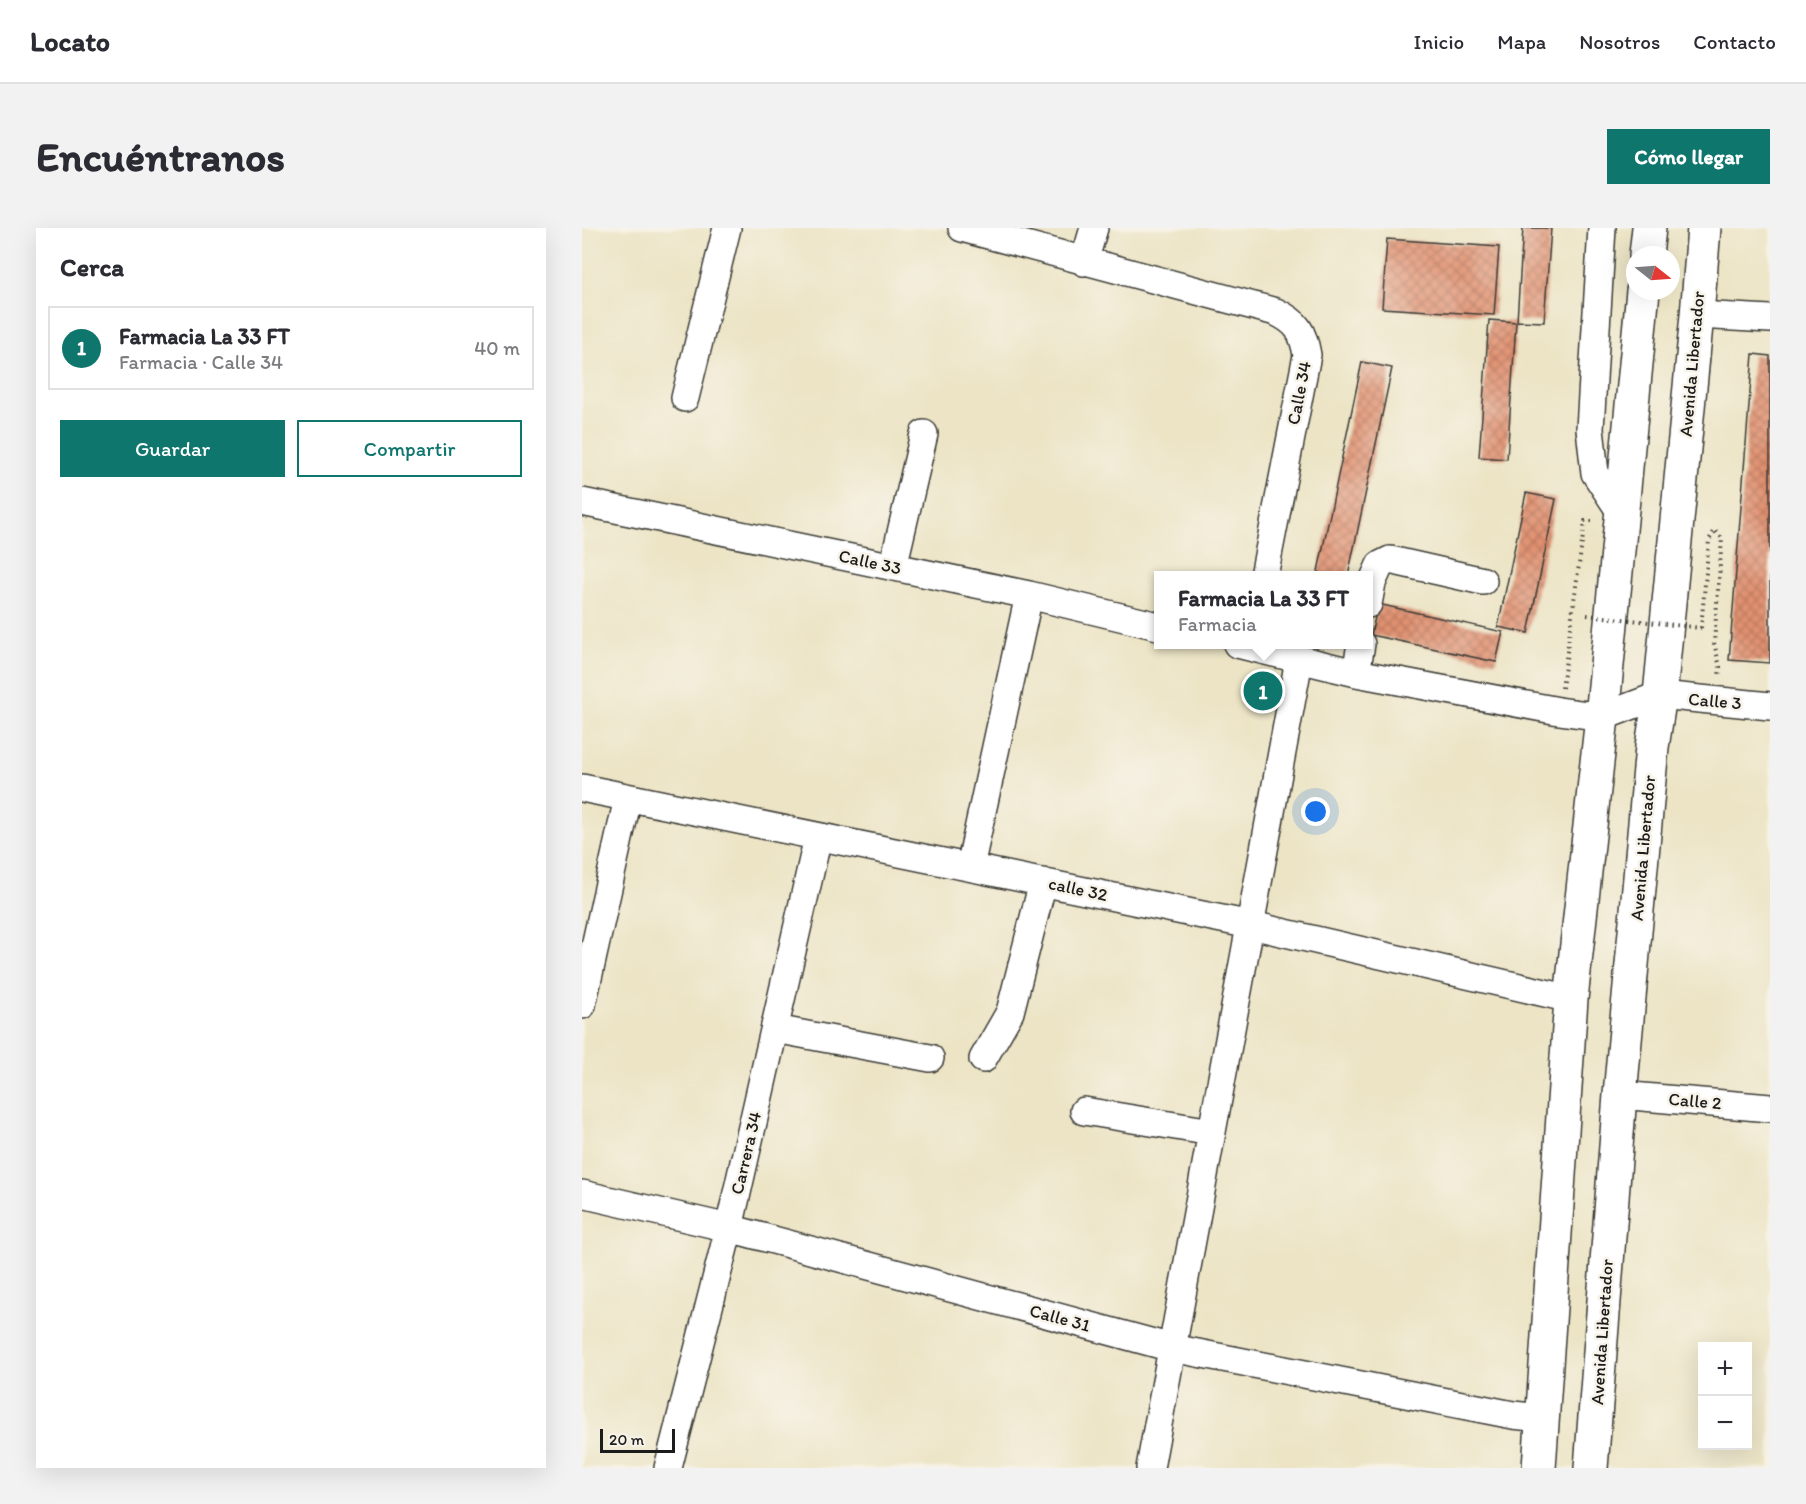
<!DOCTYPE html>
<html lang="es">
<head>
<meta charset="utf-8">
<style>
	:root { --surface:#fff; --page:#f2f2f3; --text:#2b2b33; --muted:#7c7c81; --line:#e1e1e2; --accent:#0f766e }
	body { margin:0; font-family:Itim,sans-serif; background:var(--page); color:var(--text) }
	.controls { position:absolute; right:18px; bottom:18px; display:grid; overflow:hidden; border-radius:0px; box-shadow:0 6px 24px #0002 }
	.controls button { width:54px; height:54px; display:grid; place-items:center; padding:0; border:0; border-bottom:2px solid var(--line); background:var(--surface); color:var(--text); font:30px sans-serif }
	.compass { position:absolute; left:1044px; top:18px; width:54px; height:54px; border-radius:50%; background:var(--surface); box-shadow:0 6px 24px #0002; rotate:107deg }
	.scale { position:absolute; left:18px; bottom:15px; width:75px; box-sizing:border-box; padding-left:6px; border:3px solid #1c1c1c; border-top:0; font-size:16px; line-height:21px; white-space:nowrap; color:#1c1c1c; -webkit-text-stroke:4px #f7f3e8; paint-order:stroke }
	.you { position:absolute; left:734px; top:584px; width:21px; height:21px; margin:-15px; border:4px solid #fff; border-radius:50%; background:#1a73e8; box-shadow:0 0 0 9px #1a73e833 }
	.badge { display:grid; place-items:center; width:39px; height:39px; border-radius:50%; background:var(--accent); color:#fff; font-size:20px; font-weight:700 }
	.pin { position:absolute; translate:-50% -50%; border:3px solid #fff; box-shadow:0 2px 6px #0006 }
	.popup { position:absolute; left:572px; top:343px; width:219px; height:78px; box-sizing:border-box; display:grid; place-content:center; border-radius:0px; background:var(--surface); filter:drop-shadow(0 2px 4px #0005); font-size:20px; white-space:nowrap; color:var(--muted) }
	.popup b { font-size:22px; color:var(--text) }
	.popup::after { content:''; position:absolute; left:50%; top:100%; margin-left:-12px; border:12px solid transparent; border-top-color:var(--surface) }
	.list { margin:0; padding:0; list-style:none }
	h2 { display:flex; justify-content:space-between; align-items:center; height:78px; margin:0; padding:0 24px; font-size:26px }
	h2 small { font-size:20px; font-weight:400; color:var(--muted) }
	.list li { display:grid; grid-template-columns:39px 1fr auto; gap:18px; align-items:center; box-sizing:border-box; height:84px; margin:0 12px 12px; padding:0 12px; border:2px solid var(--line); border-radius:0px }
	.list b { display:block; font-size:22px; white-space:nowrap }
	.list p { margin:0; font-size:20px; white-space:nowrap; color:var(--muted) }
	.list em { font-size:20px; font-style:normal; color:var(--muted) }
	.actions { display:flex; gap:12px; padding:18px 24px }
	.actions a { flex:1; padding:14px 0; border:2px solid var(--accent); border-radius:0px; text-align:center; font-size:21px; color:var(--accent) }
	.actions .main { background:var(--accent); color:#fff }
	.map { position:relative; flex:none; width:1188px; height:1240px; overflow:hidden; border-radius:0px }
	header { display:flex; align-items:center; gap:36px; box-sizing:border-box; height:84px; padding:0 30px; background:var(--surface); border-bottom:2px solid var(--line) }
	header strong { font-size:28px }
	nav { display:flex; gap:33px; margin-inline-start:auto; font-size:21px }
	.intro { display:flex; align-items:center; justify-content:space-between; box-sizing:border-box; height:144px; padding:0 36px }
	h1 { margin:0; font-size:42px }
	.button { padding:15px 27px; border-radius:0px; background:var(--accent); color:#fff; font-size:21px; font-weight:700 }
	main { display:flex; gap:36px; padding:0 36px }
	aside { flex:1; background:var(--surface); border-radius:0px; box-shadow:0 6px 24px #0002 }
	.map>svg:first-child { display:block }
</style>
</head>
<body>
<header>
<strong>Locato</strong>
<nav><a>Inicio</a><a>Mapa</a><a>Nosotros</a><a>Contacto</a></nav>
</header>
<div class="intro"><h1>Encuéntranos</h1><a class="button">Cómo llegar</a></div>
<main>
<aside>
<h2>Cerca<small></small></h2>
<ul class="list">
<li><span class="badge">1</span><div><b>Farmacia La 33 FT</b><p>Farmacia · Calle 34</p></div><em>40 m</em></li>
</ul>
<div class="actions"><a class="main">Guardar</a><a>Compartir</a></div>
</aside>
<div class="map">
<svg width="1188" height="1240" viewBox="0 0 1188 1240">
	<defs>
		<pattern id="building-cross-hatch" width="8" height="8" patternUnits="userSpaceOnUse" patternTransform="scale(1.5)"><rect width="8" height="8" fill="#e19171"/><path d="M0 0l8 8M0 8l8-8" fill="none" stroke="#b6765c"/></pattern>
	</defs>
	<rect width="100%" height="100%" fill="#f7f3e8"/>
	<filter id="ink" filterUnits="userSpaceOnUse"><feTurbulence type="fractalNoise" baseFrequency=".0167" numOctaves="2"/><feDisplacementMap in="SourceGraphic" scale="12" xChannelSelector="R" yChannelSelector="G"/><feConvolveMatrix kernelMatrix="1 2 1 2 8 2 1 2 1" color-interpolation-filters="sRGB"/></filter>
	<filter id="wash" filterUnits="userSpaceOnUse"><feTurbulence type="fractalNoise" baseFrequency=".008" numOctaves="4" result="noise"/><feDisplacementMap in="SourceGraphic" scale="24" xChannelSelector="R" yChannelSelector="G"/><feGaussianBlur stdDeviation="1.35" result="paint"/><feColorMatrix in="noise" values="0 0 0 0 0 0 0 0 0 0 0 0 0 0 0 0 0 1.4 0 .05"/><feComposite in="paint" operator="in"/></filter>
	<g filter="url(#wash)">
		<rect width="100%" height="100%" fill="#ece4c5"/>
		<g id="blocks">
			<path fill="url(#building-cross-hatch)" d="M941 0H969L962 94 935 93Z
				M805 11 917 19 912 87 800 80Z
				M907 92 934 94 925 231 897 229Z
				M1171 126 1188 128V435L1147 432Z
				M780 134 810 140 766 348H735Z
				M944 265 974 271 946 405 916 399Z
				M796 376 921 404 914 434 789 407Z"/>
		</g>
	</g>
	<g filter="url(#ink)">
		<use href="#blocks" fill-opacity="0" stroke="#3b3a35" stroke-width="1.5"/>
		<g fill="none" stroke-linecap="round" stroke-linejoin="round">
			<g stroke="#3b3a35" stroke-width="30">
				<path id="minor" d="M380 0 694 84C715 94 721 103 725 127L682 348
					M1020 0 1008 201 1013 245 1040 286
					M502 34 512 0
					M1115 87 1188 91
					M103 170 145 0
					M0 274 447 367 576 398
					M311 339 342 206
					M786 376 790 355 798 337 808 332 901 353
					M655 416 774 445 977 483 1020 489 1078 467 1188 478
					M774 445 779 416
					M0 560 669 697 989 771
					M388 639 447 367
					M0 777 46 570
					M193 801 348 830
					M401 831 428 784 461 654
					M1038 867 1188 880
					M502 883 630 904
					M0 966 147 1000 590 1120 931 1187 960 1190
					M86 1240 147 1000 236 609
					M568 1240 717 432"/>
			</g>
			<g stroke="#3b3a35" stroke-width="36">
				<path id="major" d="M1064 27 1067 0
					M957 1240 989 771 1020 489 1061 63
					M1009 1240 1038 867 1070 519 1078 467 1115 87 1122 0"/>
			</g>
			<path stroke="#3b3a35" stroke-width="4" stroke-dasharray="1.5 4.5" stroke-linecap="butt" d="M1119 400 1127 312 1133 302 1140 310 1132 415 1138 439 1137 448
				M980 460 1003 293H1010"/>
			<use href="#minor" stroke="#fff" stroke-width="27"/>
			<use href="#major" stroke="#fff" stroke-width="33"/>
			<path stroke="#3b3a35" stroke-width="4" stroke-dasharray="1.5 4.5" stroke-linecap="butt" d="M1005 387 1119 400"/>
		</g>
	</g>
	<g text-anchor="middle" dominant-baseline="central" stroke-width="5" stroke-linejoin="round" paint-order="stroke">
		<g font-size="18" fill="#1c1c1c" stroke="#f7f3e8">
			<text transform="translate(1110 136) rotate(-85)">Avenida Libertador</text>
			<text transform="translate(717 165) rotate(-79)">Calle 34</text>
			<text transform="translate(288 334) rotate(12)">Calle 33</text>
			<text transform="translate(1133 473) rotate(5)">Calle 3</text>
			<text transform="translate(1061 620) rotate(-85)">Avenida Libertador</text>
			<text transform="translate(496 661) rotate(12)">calle 32</text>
			<text transform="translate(1113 873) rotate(5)">Calle 2</text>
			<text transform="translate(164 925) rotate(-77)">Carrera 34</text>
			<text transform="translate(478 1090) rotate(15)">Calle 31</text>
			<text transform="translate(1020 1104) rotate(-86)">Avenida Libertador</text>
		</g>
	</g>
</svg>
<div class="controls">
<button>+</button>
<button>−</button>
</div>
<svg class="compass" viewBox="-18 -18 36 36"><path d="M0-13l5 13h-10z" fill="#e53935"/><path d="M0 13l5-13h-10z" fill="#7c7c81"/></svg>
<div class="scale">20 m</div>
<div class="you"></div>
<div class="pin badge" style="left:681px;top:463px">1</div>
<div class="popup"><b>Farmacia La 33 FT</b>Farmacia</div>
</div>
</main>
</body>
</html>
